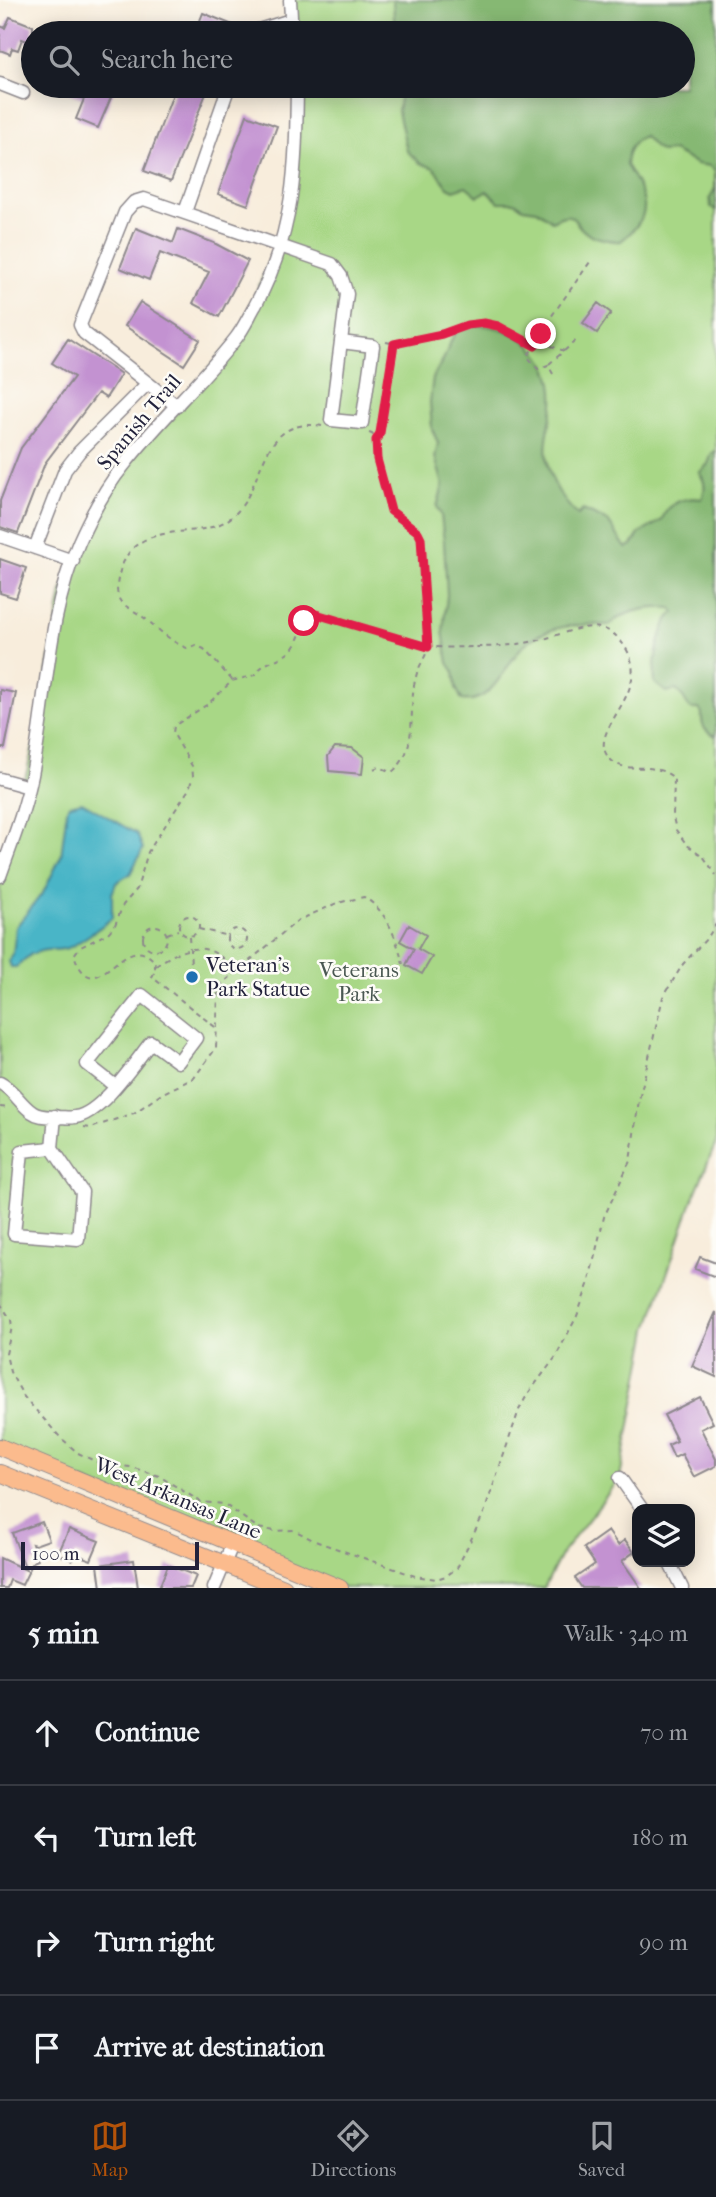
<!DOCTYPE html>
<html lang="en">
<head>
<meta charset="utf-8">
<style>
	:root { --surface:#171b24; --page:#20242c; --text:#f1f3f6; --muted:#9ea1a6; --line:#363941; --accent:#b45309 }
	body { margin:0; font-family:"IM FELL French Canon",serif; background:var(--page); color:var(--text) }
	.controls { position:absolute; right:21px; bottom:21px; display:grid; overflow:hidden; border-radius:14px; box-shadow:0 4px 18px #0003 }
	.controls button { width:63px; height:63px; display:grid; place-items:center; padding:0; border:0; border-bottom:2px solid var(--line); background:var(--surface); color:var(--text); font:35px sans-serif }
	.scale { position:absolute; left:21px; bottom:18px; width:178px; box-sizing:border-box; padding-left:7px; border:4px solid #22223b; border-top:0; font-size:19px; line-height:24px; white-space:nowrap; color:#22223b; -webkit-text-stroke:5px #fdfcf7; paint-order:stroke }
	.stop { position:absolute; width:21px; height:21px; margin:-16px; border:5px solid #e11d48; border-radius:50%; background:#fff }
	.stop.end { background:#e11d48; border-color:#fff; box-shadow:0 2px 7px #0008 }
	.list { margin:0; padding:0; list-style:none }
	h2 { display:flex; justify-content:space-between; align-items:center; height:91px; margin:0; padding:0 28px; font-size:30px }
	h2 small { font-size:23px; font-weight:400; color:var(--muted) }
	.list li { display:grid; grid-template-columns:46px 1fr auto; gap:21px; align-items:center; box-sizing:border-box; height:105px; padding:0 28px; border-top:2px solid var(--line) }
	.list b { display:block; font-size:26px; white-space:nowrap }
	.list em { font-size:23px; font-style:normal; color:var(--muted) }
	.icon { flex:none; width:38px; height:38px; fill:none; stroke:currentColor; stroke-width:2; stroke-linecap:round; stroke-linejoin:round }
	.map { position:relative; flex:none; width:716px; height:1588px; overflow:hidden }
	.search { position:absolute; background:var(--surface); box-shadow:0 4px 18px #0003; left:21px; right:21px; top:21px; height:77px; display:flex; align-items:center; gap:18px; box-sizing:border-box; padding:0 24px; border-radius:38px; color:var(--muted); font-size:26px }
	.sheet { height:511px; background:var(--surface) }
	nav { display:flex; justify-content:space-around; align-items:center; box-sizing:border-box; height:98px; border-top:2px solid var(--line); background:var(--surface); font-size:19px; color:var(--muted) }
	nav a { display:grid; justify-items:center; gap:4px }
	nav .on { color:var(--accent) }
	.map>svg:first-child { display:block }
</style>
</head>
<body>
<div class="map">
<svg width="716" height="1588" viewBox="0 0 716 1588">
	<rect width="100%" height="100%" fill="#fdfcf7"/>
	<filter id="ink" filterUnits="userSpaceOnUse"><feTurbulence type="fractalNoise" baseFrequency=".0143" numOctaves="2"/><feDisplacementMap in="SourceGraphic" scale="14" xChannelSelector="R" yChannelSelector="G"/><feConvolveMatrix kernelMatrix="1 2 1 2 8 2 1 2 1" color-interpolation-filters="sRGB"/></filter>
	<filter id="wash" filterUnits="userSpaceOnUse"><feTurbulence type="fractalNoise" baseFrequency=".00686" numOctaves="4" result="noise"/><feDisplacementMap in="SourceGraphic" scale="28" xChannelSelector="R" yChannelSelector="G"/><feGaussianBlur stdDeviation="1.57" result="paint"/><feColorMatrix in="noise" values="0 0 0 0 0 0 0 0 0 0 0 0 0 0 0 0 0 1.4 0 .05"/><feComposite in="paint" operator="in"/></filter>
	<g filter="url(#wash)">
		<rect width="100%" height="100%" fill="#f8eddc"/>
		<path fill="#a8d786" stroke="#657c60" stroke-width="2" d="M290 0H716V1143L692 1201 648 1329 620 1478 561 1555 544 1588H343L0 1447V881L39 723 62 591 124 465 238 336 291 210 297 86H683V33H293Z"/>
		<path fill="#86b873" stroke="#546d57" stroke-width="2" d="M393 0H716V210L711 207 710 199 715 188V171L710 166 697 164 673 151 662 152 655 148 644 136C631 141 627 152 626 165 646 198 656 214 621 241 615 242 592 237 588 234 571 224 578 207 552 221L537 210 523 208 515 202H499L487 191 478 196 466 186 454 190 448 187 434 168 420 163 407 151 398 111 402 86H683V33H395Z
			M472 325C519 325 557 356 553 405 551 423 544 441 547 459 549 479 563 502 578 515L583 510 608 521 626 548 632 545 639 534 662 520C667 503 685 496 702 499 706 489 706 481 699 473L708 464 712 453 716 451V736C704 732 701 725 702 713L699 709H691C684 703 684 695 676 690L666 692 655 683C653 665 659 625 674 613L671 608C649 607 625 611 609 625 581 623 547 625 525 644 506 661 494 705 462 700L456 688 454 672 448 663 443 631 447 595 444 542 441 515 437 507 443 485 435 457 438 443 432 429 430 402 433 377 444 358 452 339 459 329Z"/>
		<path fill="#4ab5c7" stroke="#366c81" stroke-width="2" d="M82 802 137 834 143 849 130 874 116 883 112 894V918C104 925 76 945 68 948 56 952 44 947 34 954H31L16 967H11L9 961 13 954 16 927 44 891 61 856 67 809 70 805Z"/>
		<g id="blocks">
			<path fill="#c392d1" d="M203 13 233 25 230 33H195Z
				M10 17 33 26V43L22 39 18 50 12 48 10 54 0 50V26L5 28Z
				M52 86H116L98 128 76 119 84 99Z
				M176 86H209L171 181 144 171Z
				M247 115 277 126 248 205 218 194Z
				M136 228 173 243 178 229 214 243 248 261 219 317 193 303 209 272 160 253 149 280 120 268Z
				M140 302 200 340 184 365 125 326Z
				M598 303 611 313 597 333 583 323Z
				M68 339 121 374 106 398 98 393 45 463 18 533 0 527V501L21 448 74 377 52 363Z
				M0 559 26 568 16 598 0 593Z
				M0 690 16 693 5 748H0Z
				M335 747 352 748 364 757 362 774 329 771 328 756Z
				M409 925 426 935 418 949 432 957 422 974 406 965 414 949 400 941Z
				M700 1257 716 1263V1277L695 1269Z
				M716 1312V1377L692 1366Z
				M700 1397 713 1423 701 1429 716 1459V1466L694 1477 682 1454 674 1458 668 1445 677 1441 664 1415Z
				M42 1522 49 1540 35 1545 32 1544 38 1560 33 1562 22 1585 10 1580 7 1588H0V1558L26 1570 12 1533Z
				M69 1529 99 1541 91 1560 75 1554 72 1560 58 1554Z
				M608 1531 618 1545 625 1540 634 1552 622 1561 641 1588H582L575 1578 595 1564 584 1548Z
				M134 1560 138 1588H101L98 1565Z
				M168 1565 196 1576 191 1588H159Z"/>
		</g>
	</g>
	<g filter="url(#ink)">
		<use href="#blocks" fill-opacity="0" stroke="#8d888c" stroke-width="2"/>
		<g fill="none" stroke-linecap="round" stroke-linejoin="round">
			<g stroke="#8d888c" stroke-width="15">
				<path id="minor" d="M290 0 292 33
					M249 33 291 20
					M0 84 23 93
					M185 212 229 86
					M177 406 84 333 80 325 125 212 134 202 144 199 332 264 341 276 347 294 331 420 362 423 373 346 341 342
					M0 536 73 561
					M35 548 65 470 79 452 148 383
					M0 779 29 787
					M0 876C12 842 25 810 32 775 47 697 47 616 79 542 91 515 105 488 124 465 159 420 202 382 236 338 244 328 249 316 255 306 295 233 296 167 297 86
					M0 1083C14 1090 20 1104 32 1112 40 1118 50 1116 59 1117 64 1117 70 1118 75 1117 101 1114 135 1062 151 1042L178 1062 196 1038 142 995 87 1064 115 1086
					M52 1148 22 1151 14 1234 78 1239 82 1192 52 1148 55 1116
					M620 1478 642 1509
					M669 1562 682 1588
					M214 1588 232 1545"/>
			</g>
			<g stroke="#8d888c" stroke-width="18">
				<path id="major" d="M0 1447 340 1588
					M0 1473 284 1588"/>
			</g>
			<path stroke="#8d888c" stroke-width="2" stroke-dasharray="5 5" stroke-linecap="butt" d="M386 342C418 349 454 322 484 323 502 324 519 337 535 346
				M544 342 541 334 546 324 590 262
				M549 364 579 338
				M553 374 548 365 538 369 527 356 539 341 564 351
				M369 433 372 434 376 440 377 459 392 511 418 532 420 538 428 647C426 658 418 666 416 677 407 707 420 750 392 772L379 767 373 769
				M377 439 380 433 394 345
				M232 680 204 649 196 645 187 648C170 642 158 628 143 617 137 612 127 608 121 602 111 589 122 558 133 548 162 521 210 542 237 512 266 480 260 416 322 426
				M179 926a10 10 0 1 1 20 0a10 10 0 1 1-20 0Z
				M143 938a12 12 0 1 1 24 0a12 12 0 1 1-24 0Z
				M227 939a10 10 0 1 1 20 0a10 10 0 1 1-20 0Z
				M199 929 228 936
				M167 934 178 930
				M189 937 192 977
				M156 966C183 945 215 938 234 974
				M215 1027 152 977 155 971V962C123 924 96 1016 74 955L79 948 108 933 115 925 123 905 137 889 148 852 189 789 193 776 192 766 173 733 174 726 208 704 232 681 255 675C264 659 282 662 293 648 300 639 301 626 307 616 331 609 388 638 415 644 434 649 458 647 478 647 500 647 526 644 547 638 569 632 599 617 618 638 665 689 581 729 610 759 626 776 652 759 674 778L673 817 676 830 687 845 703 856 716 875
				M0 1107 9 1108
				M84 1127 91 1128 134 1113 163 1093 194 1078 216 1048 218 994 222 984 297 921 337 903 364 897C388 912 396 938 403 964
				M0 1303 11 1320 12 1327 6 1354 10 1372 24 1397 60 1437 78 1453 101 1464 131 1467 159 1476 201 1502 224 1504 258 1528 275 1531 294 1530 315 1541 415 1576 436 1579 446 1576 457 1568 484 1513 519 1410 527 1395 555 1358 577 1316 588 1285 604 1217 630 1161 639 1100 663 997 683 964 708 937 716 924"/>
			<use href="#minor" stroke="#fff" stroke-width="12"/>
			<use href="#major" stroke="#fbbb8d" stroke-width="16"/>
		</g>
	</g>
	<g fill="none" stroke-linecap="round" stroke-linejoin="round" filter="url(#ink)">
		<path stroke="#e11d48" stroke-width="9" d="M304 621 307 616 316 614 428 647 421 538 418 532 391 511 377 459 376 440 380 433 394 344 442 334 467 325 484 323 498 326 535 346 539 341 544 342 541 334"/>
	</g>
	<circle fill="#1f6fb2" stroke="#fdfcf7" stroke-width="2.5" cx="192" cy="977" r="7"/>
	<g text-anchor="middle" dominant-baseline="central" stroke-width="5" stroke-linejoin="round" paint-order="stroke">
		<g font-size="21" fill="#22223b" stroke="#fdfcf7">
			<text transform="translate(139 422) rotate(-50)">Spanish Trail</text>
			<text transform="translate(178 1498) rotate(23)">West Arkansas Lane</text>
		</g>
		<g font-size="21" fill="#22223b" stroke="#fdfcf7" text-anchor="start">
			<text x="206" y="965">Veteran's<tspan x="206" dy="24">Park Statue</tspan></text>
		</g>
		<g font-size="21" fill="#4a5852" stroke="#fdfcf7">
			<text x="359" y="970">Veterans<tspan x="359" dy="24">Park</tspan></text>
		</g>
	</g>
</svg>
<div class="controls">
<button><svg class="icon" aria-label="layers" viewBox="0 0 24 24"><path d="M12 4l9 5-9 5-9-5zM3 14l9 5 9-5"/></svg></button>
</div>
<div class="scale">100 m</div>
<div class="stop" style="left:304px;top:621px"></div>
<div class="stop end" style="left:541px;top:334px"></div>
<div class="search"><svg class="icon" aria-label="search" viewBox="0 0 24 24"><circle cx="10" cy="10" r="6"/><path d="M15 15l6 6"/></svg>Search here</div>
</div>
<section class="sheet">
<h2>5 min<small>Walk · 340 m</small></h2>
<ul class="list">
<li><svg class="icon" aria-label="ahead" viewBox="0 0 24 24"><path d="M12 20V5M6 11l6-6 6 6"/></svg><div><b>Continue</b></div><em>70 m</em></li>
<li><svg class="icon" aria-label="left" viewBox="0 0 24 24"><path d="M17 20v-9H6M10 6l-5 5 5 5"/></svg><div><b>Turn left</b></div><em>180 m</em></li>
<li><svg class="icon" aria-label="right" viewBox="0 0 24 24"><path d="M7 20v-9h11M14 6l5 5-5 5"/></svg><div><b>Turn right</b></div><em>90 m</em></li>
<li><svg class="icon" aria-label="arrive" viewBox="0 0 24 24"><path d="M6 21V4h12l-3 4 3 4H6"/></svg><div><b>Arrive at destination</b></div></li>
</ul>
</section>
<nav>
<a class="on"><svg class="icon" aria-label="map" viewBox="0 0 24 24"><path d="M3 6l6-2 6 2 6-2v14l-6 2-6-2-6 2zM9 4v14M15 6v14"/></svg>Map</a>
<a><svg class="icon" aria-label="directions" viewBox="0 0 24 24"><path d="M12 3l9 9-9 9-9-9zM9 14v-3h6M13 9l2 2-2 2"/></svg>Directions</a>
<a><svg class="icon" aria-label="saved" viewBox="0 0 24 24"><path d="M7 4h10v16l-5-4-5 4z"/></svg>Saved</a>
</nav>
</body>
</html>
